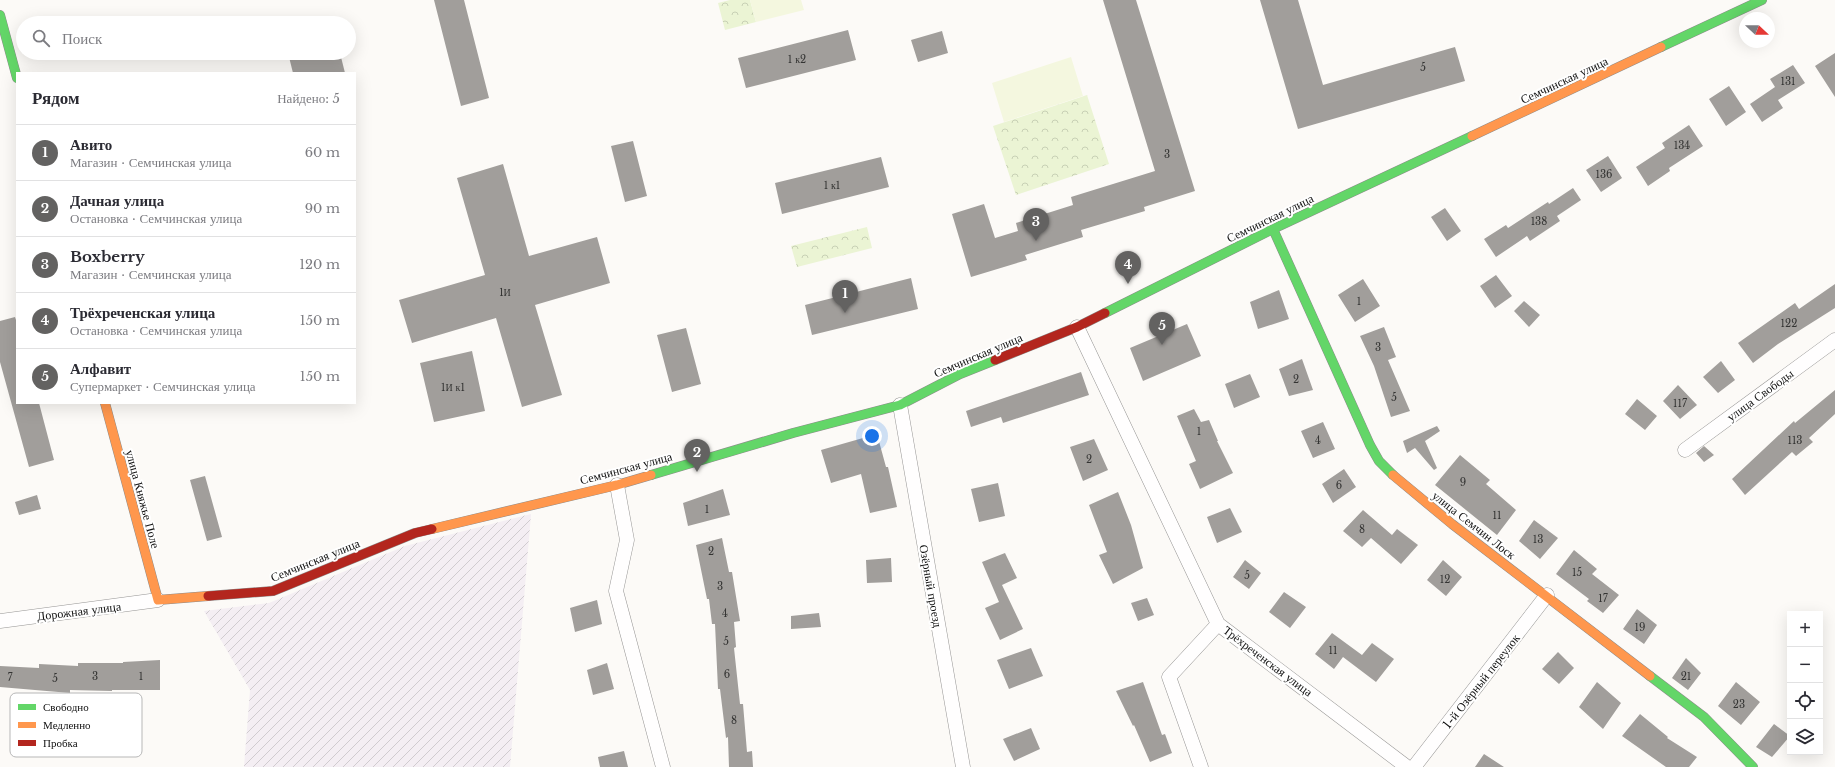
<!DOCTYPE html>
<html lang="ru">
<head>
<meta charset="utf-8">
<style>
	:root { --surface:#fff; --page:#f2f2f3; --text:#2b2b33; --muted:#7c7c81; --line:#e1e1e2; --accent:#636261 }
	body { margin:0; font-family:"Libre Baskerville",serif; background:var(--page); color:var(--text) }
	.controls { position:absolute; right:12px; bottom:12px; display:grid; overflow:hidden; border-radius:0px; box-shadow:0 4px 16px #0002 }
	.controls button { width:36px; height:36px; display:grid; place-items:center; padding:0; border:0; border-bottom:1px solid var(--line); background:var(--surface); color:var(--text); font:20px sans-serif }
	.compass { position:absolute; left:1739px; top:12px; width:36px; height:36px; border-radius:50%; background:var(--surface); box-shadow:0 4px 16px #0002; rotate:112deg }
	.you { position:absolute; left:872px; top:436px; width:14px; height:14px; margin:-10px; border:3px solid #fff; border-radius:50%; background:#1a73e8; box-shadow:0 0 0 6px #1a73e833 }
	.badge { display:grid; place-items:center; width:26px; height:26px; border-radius:50%; background:var(--accent); color:#fff; font-size:13px; font-weight:700 }
	.pin { position:absolute; translate:-50% -33px; filter:drop-shadow(0 1px 2px #0008) }
	.pin::after { content:''; position:absolute; top:21px; width:14px; height:12px; background:inherit; clip-path:polygon(0 0,100% 0,50% 100%) }
	.list { margin:0; padding:0; list-style:none }
	h2 { display:flex; justify-content:space-between; align-items:center; height:52px; margin:0; padding:0 16px; font-size:17px }
	h2 small { font-size:13px; font-weight:400; color:var(--muted) }
	.list li { display:grid; grid-template-columns:26px 1fr auto; gap:12px; align-items:center; box-sizing:border-box; height:56px; padding:0 16px; border-top:1px solid var(--line) }
	.list b { display:block; font-size:15px; white-space:nowrap }
	.list p { margin:0; font-size:13px; white-space:nowrap; color:var(--muted) }
	.list em { font-size:13px; font-style:normal; color:var(--muted) }
	.icon { flex:none; width:22px; height:22px; fill:none; stroke:currentColor; stroke-width:2; stroke-linecap:round; stroke-linejoin:round }
	.map { position:relative; flex:none; width:1835px; height:767px; overflow:hidden }
	.search { position:absolute; background:var(--surface); box-shadow:0 4px 16px #0002; left:16px; top:16px; width:340px; height:44px; display:flex; align-items:center; gap:10px; box-sizing:border-box; padding:0 14px; border-radius:22px; color:var(--muted); font-size:15px }
	.panel { position:absolute; background:var(--surface); box-shadow:0 4px 16px #0002; left:16px; top:72px; width:340px; height:332px; border-radius:0px }
	.map>svg:first-child { display:block }
</style>
</head>
<body>
<div class="map">
<svg width="1835" height="767" viewBox="0 0 1835 767">
	<defs>
		<pattern id="industrial-furrows" width="10" height="10" patternUnits="userSpaceOnUse"><rect width="10" height="10" fill="#f4eef3"/><path d="M-1 1l2-2M0 10L10 0M9 11l2-2" fill="none" stroke="#d0cbcf"/></pattern>
		<pattern id="park-crowns" width="20" height="18" patternUnits="userSpaceOnUse"><rect width="20" height="18" fill="#ebf4d4"/><path d="M2 6a3 3 0 1 1 6 0M12 15a3 3 0 1 1 6 0" fill="none" stroke="#c8d0b5"/></pattern>
	</defs>
	<rect width="100%" height="100%" fill="#fcfaf7"/>
	<path fill="url(#industrial-furrows)" d="M531 514 510 767H244L250 690 204 611 269 603 405 546Z"/>
	<path fill="url(#park-crowns)" d="M730 0H750L756 22 725 30 718 3Z
		M1087 95 1109 164 1016 195 993 126Z
		M867 227 872 248 797 267 791 246Z"/>
	<path fill="#f4f7df" d="M750 0H801L804 10 756 22Z
		M1071 57 1083 96 1004 122 992 83Z"/>
	<path fill="#a19e9b" d="M434 0H464L489 98 461 106Z
		M1103 0H1136L1195 191 1144 207 1145 211 1081 230 1083 237 1025 255 1027 260 971 277 952 214 984 204 995 238 1018 231 1016 223 1073 205 1071 197 1155 171Z
		M1260 0H1298L1323 85 1455 47 1465 81 1298 129Z
		M848 30 856 60 746 88 738 58Z
		M942 31 948 53 918 62 911 40Z
		M288 53H340L345 73H293Z
		M1835 53V97L1815 66Z
		M1793 65 1805 83 1778 100 1783 108 1762 122 1750 104 1775 87 1770 79Z
		M1729 86 1746 112 1726 126 1709 99Z
		M1689 125 1703 146 1669 168 1670 171 1648 186 1636 167 1665 148 1662 143Z
		M633 141 647 196 625 202 611 146Z
		M1608 156 1622 178 1601 192 1586 170Z
		M881 157 889 187 782 214 775 183Z
		M503 164 529 256 597 237 610 283 535 305 562 395 522 407 496 318 412 343 399 300 485 275 457 178Z
		M1573 188 1581 200 1557 216 1560 221 1530 241 1527 236 1496 257 1484 239 1506 225 1508 228 1548 202 1549 204Z
		M1445 208 1461 231 1447 241 1431 217Z
		M1496 275 1512 296 1495 308 1480 286Z
		M911 278 918 309 812 335 805 305Z
		M1363 279 1380 306 1355 322 1338 295Z
		M1835 284V308L1778 344 1753 363 1738 343 1795 303 1799 309Z
		M1279 290 1289 319 1258 329 1250 302Z
		M1524 301 1540 315 1529 327 1514 311Z
		M15 317 17 323V403H39L54 460 29 467 0 362V321Z
		M1187 324 1201 356 1143 381 1130 348Z
		M1384 327 1396 357 1388 360 1410 411 1391 417 1374 366 1360 336Z
		M686 328 701 384 672 392 657 335Z
		M472 351 485 411 434 422 420 363Z
		M1302 359 1313 390 1289 396 1279 369Z
		M1721 361 1735 380 1718 393 1703 377Z
		M1081 372 1089 395 1003 423 1001 417 971 427 966 411Z
		M1250 374 1260 397 1234 408 1225 384Z
		M1678 385 1697 405 1680 419 1663 401Z
		M1835 390V414L1809 438 1813 442 1796 456 1792 452 1745 495 1732 479 1794 421 1795 423Z
		M1637 399 1657 416 1645 430 1625 414Z
		M1194 409 1201 422 1209 420 1218 441H1217L1233 473 1200 489 1189 464 1196 461 1177 416Z
		M1323 422 1335 449 1313 458 1301 431Z
		M1437 426 1440 431 1425 441 1437 468 1434 470 1415 448 1407 453 1403 441Z
		M877 434 886 467H888L897 507 870 513 861 474 831 483 821 450Z
		M1094 439 1108 470 1083 481 1070 447Z
		M1704 446 1714 455 1704 462 1696 453Z
		M1460 455 1490 480 1486 484 1516 510 1497 535 1435 485Z
		M1344 469 1356 487 1333 503 1322 484Z
		M205 476 222 537 207 541 190 480Z
		M998 483 1005 516 979 522 971 489Z
		M723 489 730 515 688 526 683 503Z
		M1118 492 1131 525 1143 568 1113 584 1099 555 1107 552 1089 505Z
		M37 495 41 509 19 515 15 502Z
		M1230 508 1242 532 1217 543 1207 517Z
		M1363 510 1392 535 1397 529 1418 545 1401 564 1371 538 1362 547 1343 531Z
		M1534 520 1558 538 1540 559 1519 541Z
		M722 538 729 572H732L740 621 734 622 736 647 734 648 740 704H743L747 752 752 751 753 767H729L728 737 726 738 720 689H718L715 624H712L709 599H707L696 545Z
		M1574 550 1597 569 1592 574 1619 595 1603 613 1587 601 1589 599 1556 574Z
		M1005 553 1017 578 1002 585 1023 629 1000 640 985 608 999 602 982 562Z
		M891 558 892 582 867 583 866 560Z
		M1245 560 1261 573 1249 589 1233 577Z
		M1443 560 1462 577 1446 596 1427 580Z
		M1284 592 1306 607 1290 628 1269 612Z
		M1147 598 1154 615 1138 621 1131 603Z
		M597 600 602 624 575 632 570 608Z
		M1637 609 1657 625 1644 644 1623 629Z
		M819 613 821 627 791 629V616Z
		M1332 633 1362 655 1372 643 1394 659 1376 682 1343 657 1334 669 1315 654Z
		M1031 648 1043 676 1009 689 997 660Z
		M1558 652 1574 668 1559 684 1542 669Z
		M1686 658 1701 673 1688 690 1672 678Z
		M160 660V690H112V691L70 690V693L0 687V666L39 668V664L78 666V663H123V662Z
		M607 663 614 689 593 695 587 670Z
		M1143 682 1162 735 1165 734 1172 753 1150 762 1134 725 1133 726 1116 691Z
		M1597 682 1621 703 1603 729 1579 707Z
		M1736 682 1760 702 1741 725 1718 706Z
		M1640 714 1668 737 1667 738 1697 757 1689 767H1666L1622 736Z
		M1774 724 1790 736 1772 757 1756 747Z
		M1031 728 1040 749 1014 761 1003 739Z
		M624 751 628 767H600L598 757Z
		M1484 754 1504 767H1475Z"/>
	<g fill="none" stroke-linecap="round" stroke-linejoin="round">
		<g stroke="#969594" stroke-width="15">
			<path id="street" d="M1077 327 1218 624 1407 767
				M900 405 963 767
				M1685 450 1835 340
				M617 485 627 540 616 591 663 767
				M0 621 158 600
				M1201 767 1169 677 1218 624
				M1414 767 1547 595"/>
		</g>
		<g stroke="#8d8c8b" stroke-width="10">
			<path id="fast" d="M0 15 17 78
				M1661 47 1762 0
				M1273 229 1370 445 1379 461 1393 475
				M1105 313 1273 229 1472 136
				M651 475 793 433 900 405 960 374 995 360
				M1650 676 1704 717 1753 767"/>
		</g>
		<g stroke="#8d8c8b" stroke-width="10">
			<path id="slow" d="M1472 136 1661 47
				M105 403 158 600 208 596
				M1393 475 1452 524 1650 676
				M432 529 617 485 651 475"/>
		</g>
		<g stroke="#8d8c8b" stroke-width="10">
			<path id="jam" d="M995 360 1077 327 1105 313
				M208 596 273 591 415 533 432 529"/>
		</g>
		<use href="#street" stroke="#fffefe" stroke-width="14"/>
		<use href="#fast" stroke="#63d668" stroke-width="9"/>
		<use href="#slow" stroke="#ff974d" stroke-width="9"/>
		<use href="#jam" stroke="#b3261e" stroke-width="9"/>
	</g>
	<g text-anchor="middle" dominant-baseline="central" stroke-width="4" stroke-linejoin="round" paint-order="stroke">
		<g font-size="10" fill="#343433">
			<text x="797" y="59">1 к2</text>
			<text x="1423" y="67">5</text>
			<text x="1788" y="81">131</text>
			<text x="1682" y="145">134</text>
			<text x="1167" y="154">3</text>
			<text x="1604" y="174">136</text>
			<text x="832" y="185">1 к1</text>
			<text x="1539" y="221">138</text>
			<text x="505" y="292">1И</text>
			<text x="1359" y="301">1</text>
			<text x="1789" y="323">122</text>
			<text x="1378" y="347">3</text>
			<text x="1296" y="379">2</text>
			<text x="453" y="387">1И к1</text>
			<text x="1394" y="397">5</text>
			<text x="1680" y="403">117</text>
			<text x="1199" y="431">1</text>
			<text x="1318" y="440">4</text>
			<text x="1795" y="440">113</text>
			<text x="1089" y="459">2</text>
			<text x="1463" y="482">9</text>
			<text x="1339" y="485">6</text>
			<text x="707" y="509">1</text>
			<text x="1497" y="515">11</text>
			<text x="1362" y="529">8</text>
			<text x="1538" y="539">13</text>
			<text x="711" y="551">2</text>
			<text x="1577" y="572">15</text>
			<text x="1247" y="575">5</text>
			<text x="1445" y="579">12</text>
			<text x="720" y="586">3</text>
			<text x="1603" y="598">17</text>
			<text x="725" y="613">4</text>
			<text x="1640" y="627">19</text>
			<text x="726" y="641">5</text>
			<text x="1333" y="650">11</text>
			<text x="727" y="674">6</text>
			<text x="95" y="676">3</text>
			<text x="141" y="676">1</text>
			<text x="1686" y="676">21</text>
			<text x="10" y="677">7</text>
			<text x="55" y="678">5</text>
			<text x="1739" y="704">23</text>
			<text x="734" y="720">8</text>
		</g>
		<g font-size="12" fill="#101010" stroke="#fff">
			<text transform="translate(1564 80) rotate(-25)">Семчинская улица</text>
			<text transform="translate(1270 218) rotate(-26)">Семчинская улица</text>
			<text transform="translate(978 355) rotate(-23)">Семчинская улица</text>
			<text transform="translate(1760 395) rotate(-36)">улица Свободы</text>
			<text transform="translate(626 468) rotate(-15)">Семчинская улица</text>
			<text transform="translate(143 499) rotate(75)">улица Княжье Поле</text>
			<text transform="translate(1474 525) rotate(38)">улица Семчин Лоск</text>
			<text transform="translate(315 560) rotate(-22)">Семчинская улица</text>
			<text transform="translate(931 586) rotate(80)">Озёрный проезд</text>
			<text transform="translate(79 611) rotate(-7)">Дорожная улица</text>
			<text transform="translate(1268 661) rotate(37)">Трёхреченская улица</text>
			<text transform="translate(1481 681) rotate(-52)">1-й Озёрный переулок</text>
		</g>
	</g>
	<rect x="10" y="693" width="132" height="64" rx="6" fill="#fff" stroke="#b7b7b7" stroke-width="1"/>
	<rect x="18" y="704" width="18" height="6" fill="#63d668"/>
	<rect x="18" y="722" width="18" height="6" fill="#ff974d"/>
	<rect x="18" y="740" width="18" height="6" fill="#b3261e"/>
	<g font-size="11" fill="#101010">
		<text x="43" y="711">Свободно</text>
		<text x="43" y="729">Медленно</text>
		<text x="43" y="747">Пробка</text>
	</g>
</svg>
<div class="controls">
<button>+</button>
<button>−</button>
<button><svg class="icon" aria-label="locate" viewBox="0 0 24 24"><circle cx="12" cy="12" r="6"/><path d="M12 2v4M12 18v4M2 12h4M18 12h4"/></svg></button>
<button><svg class="icon" aria-label="layers" viewBox="0 0 24 24"><path d="M12 4l9 5-9 5-9-5zM3 14l9 5 9-5"/></svg></button>
</div>
<svg class="compass" viewBox="-18 -18 36 36"><path d="M0-13l5 13h-10z" fill="#e53935"/><path d="M0 13l5-13h-10z" fill="#7c7c81"/></svg>
<div class="you"></div>
<div class="pin badge" style="left:845px;top:313px">1</div>
<div class="pin badge" style="left:697px;top:472px">2</div>
<div class="pin badge" style="left:1036px;top:241px">3</div>
<div class="pin badge" style="left:1128px;top:284px">4</div>
<div class="pin badge" style="left:1162px;top:345px">5</div>
<div class="search"><svg class="icon" aria-label="search" viewBox="0 0 24 24"><circle cx="10" cy="10" r="6"/><path d="M15 15l6 6"/></svg>Поиск</div>
<section class="panel">
<h2>Рядом<small>Найдено: 5</small></h2>
<ul class="list">
<li><span class="badge">1</span><div><b>Авито</b><p>Магазин · Семчинская улица</p></div><em>60 m</em></li>
<li><span class="badge">2</span><div><b>Дачная улица</b><p>Остановка · Семчинская улица</p></div><em>90 m</em></li>
<li><span class="badge">3</span><div><b>Boxberry</b><p>Магазин · Семчинская улица</p></div><em>120 m</em></li>
<li><span class="badge">4</span><div><b>Трёхреченская улица</b><p>Остановка · Семчинская улица</p></div><em>150 m</em></li>
<li><span class="badge">5</span><div><b>Алфавит</b><p>Супермаркет · Семчинская улица</p></div><em>150 m</em></li>
</ul>
</section>
</div>
</body>
</html>
